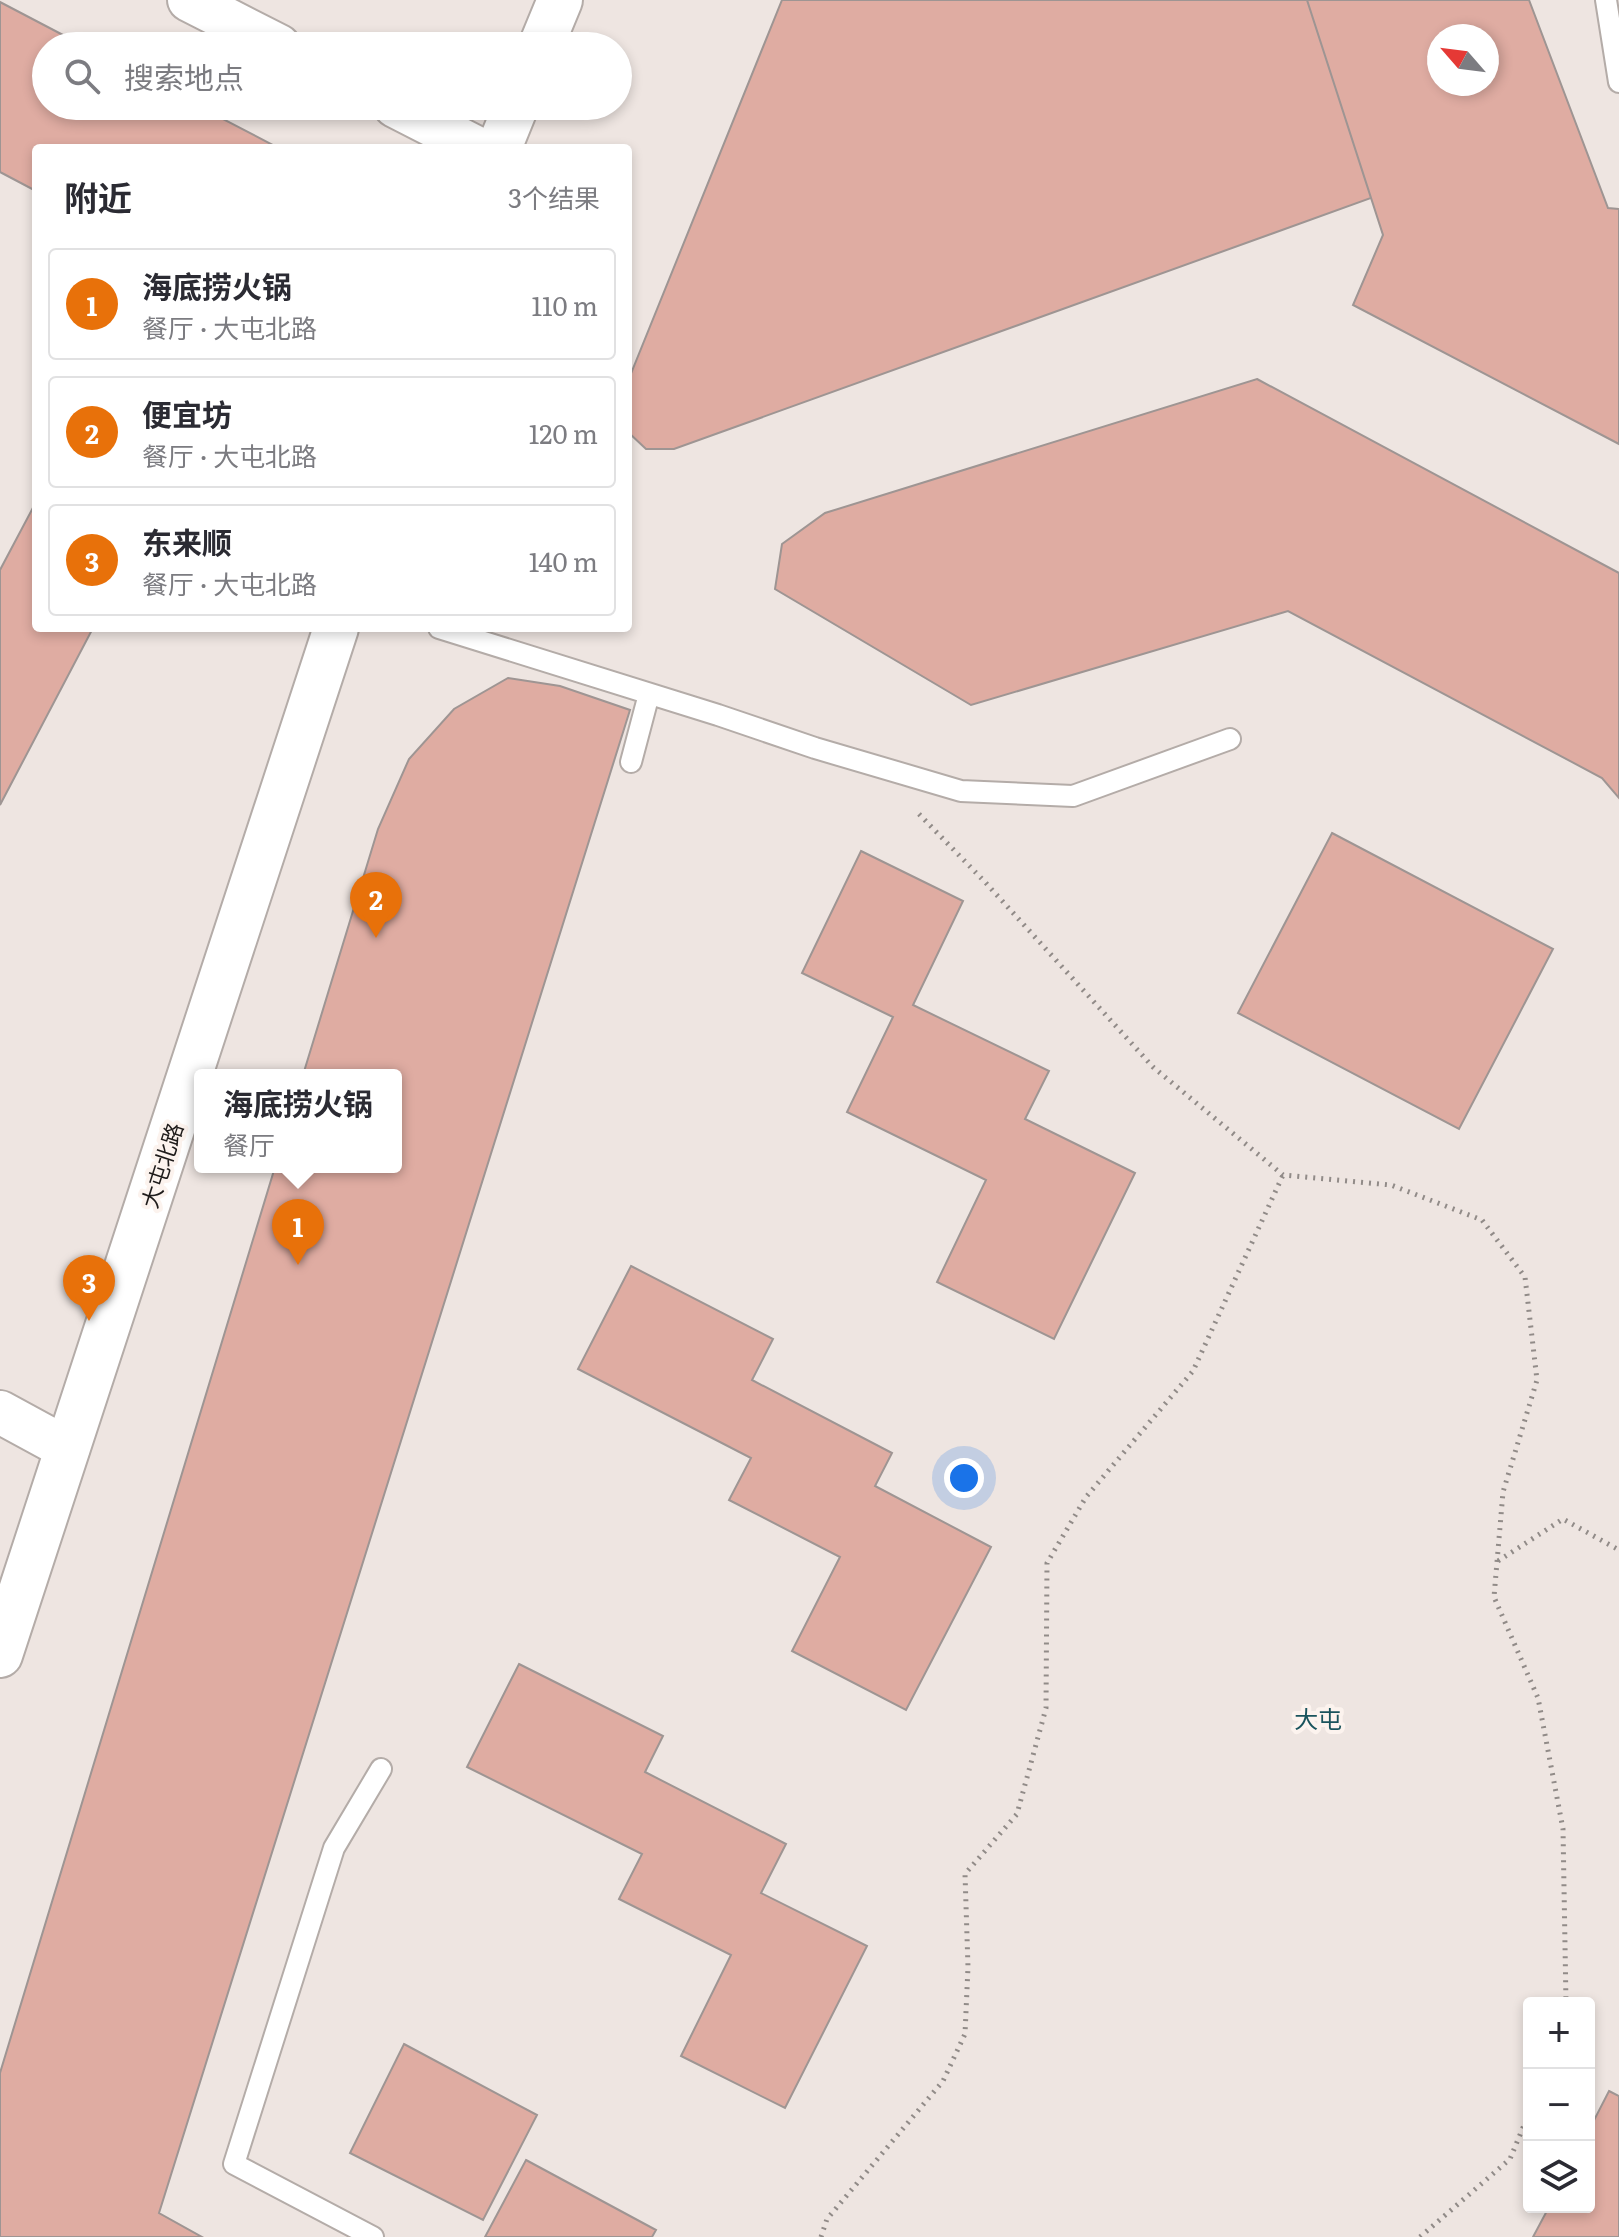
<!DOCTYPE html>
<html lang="zh">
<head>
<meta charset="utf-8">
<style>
	:root { --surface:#fff; --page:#f2f2f3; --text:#2b2b33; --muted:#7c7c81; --line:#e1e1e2; --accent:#0b8043 }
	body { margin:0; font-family:Literata,"Noto Sans SC",serif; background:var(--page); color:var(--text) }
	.controls { position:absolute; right:24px; bottom:24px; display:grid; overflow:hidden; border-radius:8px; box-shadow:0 4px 12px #0003 }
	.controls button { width:72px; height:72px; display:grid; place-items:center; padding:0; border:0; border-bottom:2px solid var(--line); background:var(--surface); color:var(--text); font:40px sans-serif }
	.compass { position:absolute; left:1427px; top:24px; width:72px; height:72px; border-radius:50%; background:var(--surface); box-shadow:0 4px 12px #0003; rotate:298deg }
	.you { position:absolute; left:964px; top:1478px; width:28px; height:28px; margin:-20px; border:6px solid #fff; border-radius:50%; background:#1a73e8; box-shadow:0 0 0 12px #1a73e833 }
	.badge { display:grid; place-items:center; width:52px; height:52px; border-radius:50%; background:var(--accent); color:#fff; font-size:26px; font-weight:700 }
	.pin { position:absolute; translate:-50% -66px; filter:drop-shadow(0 2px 4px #0008) }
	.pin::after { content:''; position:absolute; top:42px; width:28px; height:24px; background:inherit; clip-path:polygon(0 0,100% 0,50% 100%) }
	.popup { position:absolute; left:194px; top:1069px; width:208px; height:104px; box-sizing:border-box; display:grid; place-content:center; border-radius:8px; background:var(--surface); filter:drop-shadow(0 2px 6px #0005); font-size:26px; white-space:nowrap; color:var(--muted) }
	.popup b { font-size:30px; color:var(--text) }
	.popup::after { content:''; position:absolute; left:50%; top:100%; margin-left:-16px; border:16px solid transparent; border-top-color:var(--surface) }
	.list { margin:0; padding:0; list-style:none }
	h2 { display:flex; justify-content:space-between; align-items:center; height:104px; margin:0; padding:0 32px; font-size:34px }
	h2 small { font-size:26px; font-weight:400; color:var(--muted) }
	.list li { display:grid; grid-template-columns:52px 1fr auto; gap:24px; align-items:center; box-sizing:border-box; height:112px; margin:0 16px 16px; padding:0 16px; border:2px solid var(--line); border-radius:8px }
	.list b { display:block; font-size:30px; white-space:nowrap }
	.list p { margin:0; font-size:26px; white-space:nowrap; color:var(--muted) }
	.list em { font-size:26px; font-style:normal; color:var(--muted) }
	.icon { flex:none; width:44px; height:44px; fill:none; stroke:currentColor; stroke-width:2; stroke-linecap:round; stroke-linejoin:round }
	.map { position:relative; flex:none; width:1619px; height:2237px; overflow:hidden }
	.search { position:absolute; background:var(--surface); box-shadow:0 4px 12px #0003; left:32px; top:32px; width:600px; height:88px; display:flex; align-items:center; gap:20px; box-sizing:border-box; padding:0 28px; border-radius:44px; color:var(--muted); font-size:30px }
	.panel { position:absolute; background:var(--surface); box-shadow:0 4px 12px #0003; left:32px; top:144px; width:600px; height:488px; border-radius:8px }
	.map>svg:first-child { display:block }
</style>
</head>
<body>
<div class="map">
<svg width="1619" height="2237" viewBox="0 0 1619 2237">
	<rect width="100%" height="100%" fill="#eee5e1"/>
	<path fill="#dfaca2" stroke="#9e9593" stroke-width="2" fill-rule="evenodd" d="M782 0H1307L1371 198 674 449H646L628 432V381Z
		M1307 0H1529L1608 208 1619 209V444L1353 305 1383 235ZM1439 36H1487V84H1439Z
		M0 2 84 46H46V106H198L273 145V148H36V191L0 172Z
		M1257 379 1619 573V798L1602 778 1288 611 971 705 775 589 782 544 825 513Z
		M36 502V628H93L0 805V570Z
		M508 678 560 686 630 710 159 2213 202 2237H0V2073L275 1167H396V1075H303L378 829 409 759 454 709Z
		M1332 833 1553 949 1459 1129 1238 1013Z
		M861 851 963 901 913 1005 1049 1071 1025 1119 1135 1173 1054 1339 937 1282 986 1180 847 1112 893 1017 802 973Z
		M631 1266 773 1339 752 1380 892 1453 875 1486 991 1547 906 1710 792 1651 840 1557 729 1500 751 1458 578 1369Z
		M519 1664 663 1736 645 1772 786 1844 761 1893 867 1946 785 2108 681 2056 731 1955 619 1899 642 1854 467 1767Z
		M404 2044 537 2115 483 2220 350 2153Z
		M1609 2091 1619 2096V2237H1533L1549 2207H1589V2130Z
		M526 2160 656 2230 652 2237H485Z"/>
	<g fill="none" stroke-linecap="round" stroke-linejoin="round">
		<g stroke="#b4aca8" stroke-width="24">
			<path id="lane" d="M1606 0 1619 82
				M439 628 718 715 815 748 961 791 1073 796 1230 739
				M631 762 649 694
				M373 2237 234 2164 334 1848 381 1769"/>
		</g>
		<g stroke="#b4aca8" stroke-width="46">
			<path id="street" d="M189 0 279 46
				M395 106 477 148
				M0 1412 68 1449"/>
		</g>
		<g stroke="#b4aca8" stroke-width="48">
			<path id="secondary" d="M541 46 560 0
				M499 148 516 106
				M0 1655 336 628"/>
		</g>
		<path stroke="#918b88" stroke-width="5" stroke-dasharray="2 6" stroke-linecap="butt" d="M919 814 985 882 1153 1067 1283 1175 1391 1185 1482 1220 1525 1277 1537 1380 1503 1492 1494 1597 1538 1698 1563 1829 1566 2003
			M1498 1561 1563 1519 1619 1550
			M821 2237 827 2219 943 2081 965 2034 968 1967 965 1874 1017 1814 1046 1708 1047 1563 1086 1497 1193 1371 1283 1175
			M1420 2237 1510 2159 1529 2113"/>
		<use href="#lane" stroke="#fff" stroke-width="20"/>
		<use href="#street" stroke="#fff" stroke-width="42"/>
		<use href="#secondary" stroke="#fff" stroke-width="44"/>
	</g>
	<g text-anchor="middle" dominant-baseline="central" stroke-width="8" stroke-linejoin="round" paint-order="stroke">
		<g font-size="22" fill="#1e1b1a" stroke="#fcf3ee">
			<text transform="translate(161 1165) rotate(-72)">大屯北路</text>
		</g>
		<g font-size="24" fill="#19535c" stroke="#fcf3ee">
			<text x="1318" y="1717">大屯</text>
		</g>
	</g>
</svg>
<div class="controls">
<button>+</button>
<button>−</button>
<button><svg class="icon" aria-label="layers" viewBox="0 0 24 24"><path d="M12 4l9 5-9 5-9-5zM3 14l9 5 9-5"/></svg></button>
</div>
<svg class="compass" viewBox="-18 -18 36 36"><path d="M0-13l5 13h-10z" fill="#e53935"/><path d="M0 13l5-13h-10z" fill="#7c7c81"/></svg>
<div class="you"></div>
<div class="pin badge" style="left:298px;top:1265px;background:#e8710a">1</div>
<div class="popup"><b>海底捞火锅</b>餐厅</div>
<div class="pin badge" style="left:376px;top:938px;background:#e8710a">2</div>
<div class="pin badge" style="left:89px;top:1321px;background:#e8710a">3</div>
<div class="search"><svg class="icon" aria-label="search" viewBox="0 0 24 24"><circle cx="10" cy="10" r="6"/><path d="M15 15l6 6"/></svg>搜索地点</div>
<section class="panel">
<h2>附近<small>3个结果</small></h2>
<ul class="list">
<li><span class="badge" style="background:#e8710a">1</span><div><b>海底捞火锅</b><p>餐厅 · 大屯北路</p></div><em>110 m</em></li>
<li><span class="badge" style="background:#e8710a">2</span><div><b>便宜坊</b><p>餐厅 · 大屯北路</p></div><em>120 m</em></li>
<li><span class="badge" style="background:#e8710a">3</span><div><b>东来顺</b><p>餐厅 · 大屯北路</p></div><em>140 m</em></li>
</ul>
</section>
</div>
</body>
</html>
